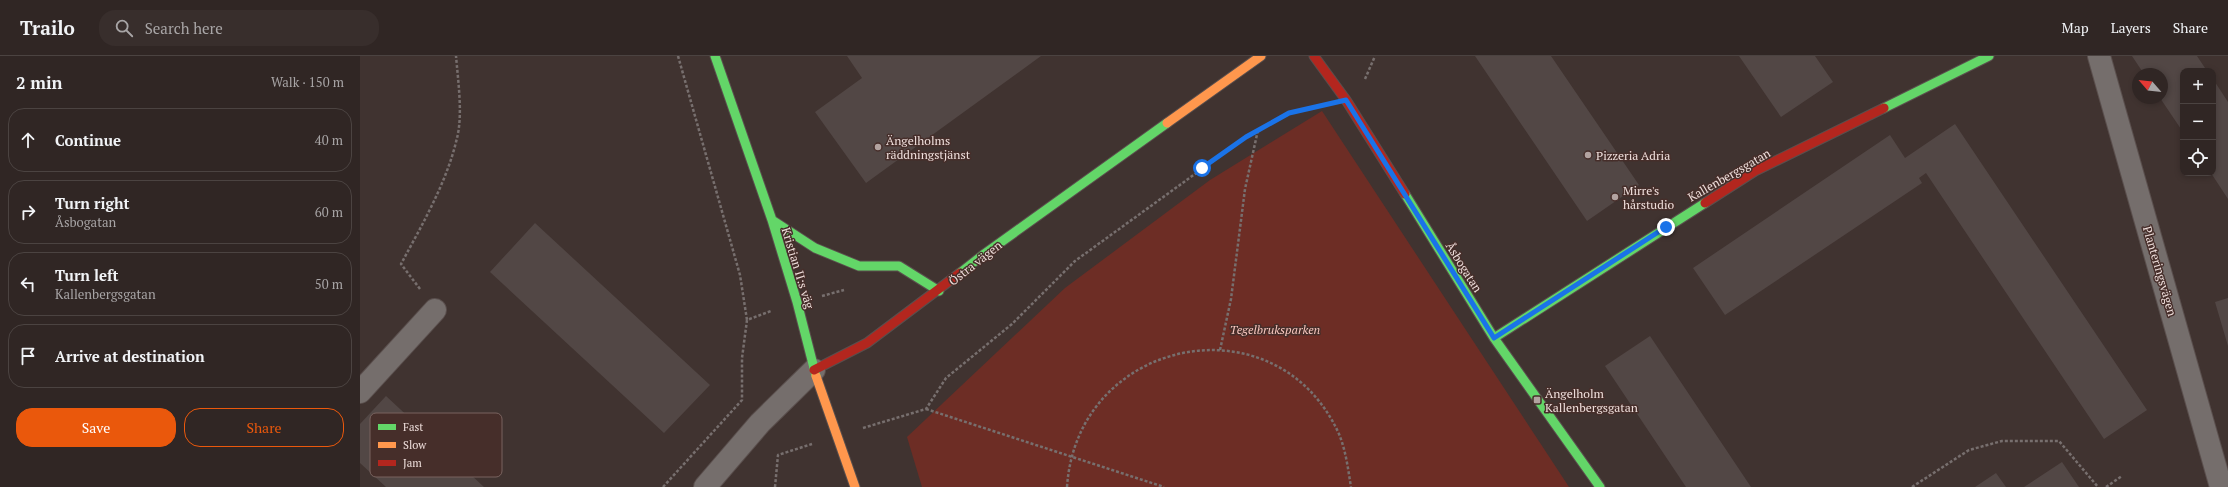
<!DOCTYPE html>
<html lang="en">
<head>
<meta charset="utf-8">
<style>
	:root { --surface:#302624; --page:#382e2c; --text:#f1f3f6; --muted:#a8a5a6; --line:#4b4341; --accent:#ea580c }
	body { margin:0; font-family:"PT Serif",serif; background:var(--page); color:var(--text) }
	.controls { position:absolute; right:12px; top:12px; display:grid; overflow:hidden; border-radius:8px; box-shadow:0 2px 6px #0003 }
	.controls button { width:36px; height:36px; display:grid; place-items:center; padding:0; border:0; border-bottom:1px solid var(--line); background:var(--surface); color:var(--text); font:20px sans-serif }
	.compass { position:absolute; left:1772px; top:12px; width:36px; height:36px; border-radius:50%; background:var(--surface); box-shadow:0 2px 6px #0003; rotate:298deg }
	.stop { position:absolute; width:12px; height:12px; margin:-9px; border:3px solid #1a73e8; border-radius:50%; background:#fff }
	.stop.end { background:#1a73e8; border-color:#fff; box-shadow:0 1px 4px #0008 }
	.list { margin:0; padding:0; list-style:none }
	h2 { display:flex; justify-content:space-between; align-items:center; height:52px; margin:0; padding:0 16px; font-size:17px }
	h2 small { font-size:13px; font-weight:400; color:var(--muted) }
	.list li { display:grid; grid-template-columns:26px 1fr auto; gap:12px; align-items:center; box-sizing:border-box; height:64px; margin:0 8px 8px; padding:0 8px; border:1px solid var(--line); border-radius:16px }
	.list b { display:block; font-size:15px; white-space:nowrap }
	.list p { margin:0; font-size:13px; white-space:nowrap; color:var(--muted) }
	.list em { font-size:13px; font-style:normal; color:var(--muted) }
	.actions { display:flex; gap:8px; padding:12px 16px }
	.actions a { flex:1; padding:9px 0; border:1px solid var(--accent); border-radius:16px; text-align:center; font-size:14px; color:var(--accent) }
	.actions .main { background:var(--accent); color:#fff }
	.icon { flex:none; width:22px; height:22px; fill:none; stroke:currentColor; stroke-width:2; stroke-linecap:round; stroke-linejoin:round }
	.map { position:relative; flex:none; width:1868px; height:431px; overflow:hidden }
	header { display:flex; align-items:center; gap:24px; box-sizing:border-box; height:56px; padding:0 20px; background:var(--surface); border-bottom:1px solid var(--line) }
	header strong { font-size:19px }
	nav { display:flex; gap:22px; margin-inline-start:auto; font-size:14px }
	.search { width:280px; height:36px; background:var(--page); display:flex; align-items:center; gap:10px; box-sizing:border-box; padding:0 14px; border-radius:16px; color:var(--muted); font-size:15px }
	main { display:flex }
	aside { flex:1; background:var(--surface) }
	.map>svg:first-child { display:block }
</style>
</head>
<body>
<header>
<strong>Trailo</strong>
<div class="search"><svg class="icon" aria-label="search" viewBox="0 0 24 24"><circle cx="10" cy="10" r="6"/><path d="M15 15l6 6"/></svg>Search here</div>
<nav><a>Map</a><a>Layers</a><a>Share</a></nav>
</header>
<main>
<aside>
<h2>2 min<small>Walk · 150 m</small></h2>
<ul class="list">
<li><svg class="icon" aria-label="ahead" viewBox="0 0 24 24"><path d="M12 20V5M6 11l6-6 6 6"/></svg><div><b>Continue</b></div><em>40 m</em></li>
<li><svg class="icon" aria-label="right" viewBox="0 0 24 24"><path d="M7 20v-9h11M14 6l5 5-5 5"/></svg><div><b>Turn right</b><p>Åsbogatan</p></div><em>60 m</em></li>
<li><svg class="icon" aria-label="left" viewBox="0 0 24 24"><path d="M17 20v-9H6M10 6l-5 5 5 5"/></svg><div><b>Turn left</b><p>Kallenbergsgatan</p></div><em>50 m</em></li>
<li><svg class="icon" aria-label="arrive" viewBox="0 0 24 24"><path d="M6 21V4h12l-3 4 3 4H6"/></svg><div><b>Arrive at destination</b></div></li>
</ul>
<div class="actions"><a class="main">Save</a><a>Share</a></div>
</aside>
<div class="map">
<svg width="1868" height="431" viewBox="0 0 1868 431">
	<rect width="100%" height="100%" fill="#403330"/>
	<path fill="#6d2d25" d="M962 55 1209 431H562L547 381 705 232 850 124Z"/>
	<path fill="#524745" d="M487 0H681L506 127 455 56 502 22Z
		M1115 0H1191L1279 129 1227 165Z
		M1379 0H1455L1473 26 1421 61Z
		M1772 0H1837L1847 15H1823V76L1800 42H1802V18H1784Z
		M1853 23 1868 46V143L1851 117H1853Z
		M1595 68 1787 354 1744 383 1566 117 1559 122 1562 127 1365 259 1333 212 1530 79 1545 102Z
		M175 167 350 329 304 377 130 216Z
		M1868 242V290L1855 246Z
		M1290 280 1391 431H1326L1245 310Z
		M26 340 124 431H26L0 407V368Z
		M1702 406 1719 431H1664Z
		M1636 417 1646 431H1615Z"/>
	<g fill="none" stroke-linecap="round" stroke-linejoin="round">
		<g stroke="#5a4f4d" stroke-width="24">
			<path id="street" d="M1739 0 1861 431
				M0 336 75 254
				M345 431 400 367 454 314"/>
		</g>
		<g stroke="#5a4f4d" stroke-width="11">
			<path id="fast" d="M355 0 412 164 437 246 456 320
				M1524 52 1629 0
				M1045 138 1134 282 1240 431
				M412 164 455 192 499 210H539L579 235
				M600 217 623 199 807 67
				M1134 282 1345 147"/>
		</g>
		<g stroke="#5a4f4d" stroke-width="11">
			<path id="slow" d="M807 67 901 0
				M456 320 495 431"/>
		</g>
		<g stroke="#5a4f4d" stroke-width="11">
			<path id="jam" d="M954 0 986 44 1045 138
				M1345 147 1395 115 1524 52
				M454 314 507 287 600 217"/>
		</g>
		<path stroke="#776f6e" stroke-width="2.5" stroke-dasharray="3 2" stroke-linecap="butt" d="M318 0 380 219 387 264
			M1005 23 1015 0
			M60 233 41 208C62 169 87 126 97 82 103 59 98 24 96 0
			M462 240 484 234
			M860 294 871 243 885 133 898 74
			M566 353 804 431
			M503 372 566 353 586 322 652 268 715 205 886 81 929 57 957 50
			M303 431 382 344V302L387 264 411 255
			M415 431 418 399 452 388
			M707 431C717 281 917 241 979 378 986 395 988 413 991 431
			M1552 431 1609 394 1642 385H1699L1738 431
			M1746 431 1762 420"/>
		<use href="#street" stroke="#756e6c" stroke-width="22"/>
		<use href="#fast" stroke="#63d668" stroke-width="9"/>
		<use href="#slow" stroke="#ff974d" stroke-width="9"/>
		<use href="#jam" stroke="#b3261e" stroke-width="9"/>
	</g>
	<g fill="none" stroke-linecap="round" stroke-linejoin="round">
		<path stroke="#1a73e8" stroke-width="5" d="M842 112 886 81 929 57 986 44 1134 282 1306 171"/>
	</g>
	<g fill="#b2a3a0" stroke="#462e2a" stroke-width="1.5">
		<circle cx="518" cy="91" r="4"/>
		<circle cx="1228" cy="99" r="4"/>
		<circle cx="1255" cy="141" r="4"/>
		<rect x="1173" y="340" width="8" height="8" rx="2"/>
	</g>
	<g text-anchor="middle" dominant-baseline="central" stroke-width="3" stroke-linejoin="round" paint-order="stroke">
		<g font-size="12" fill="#efdfdc" stroke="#462e2a" text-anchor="start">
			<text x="526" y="84">Ängelholms<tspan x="526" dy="14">räddningstjänst</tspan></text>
			<text x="1236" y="99">Pizzeria Adria</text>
			<text x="1263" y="134">Mirre's<tspan x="1263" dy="14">hårstudio</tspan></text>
			<text x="1185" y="337">Ängelholm<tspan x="1185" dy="14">Kallenbergsgatan</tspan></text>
		</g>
		<g font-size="12" fill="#efdfdc" stroke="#462e2a">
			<text transform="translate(1369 119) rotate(-30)">Kallenbergsgatan</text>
			<text transform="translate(615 207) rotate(-38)">Östra vägen</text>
			<text transform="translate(1104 211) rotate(58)">Åsbogatan</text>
			<text transform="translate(438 212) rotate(73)">Kristian II:s väg</text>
			<text transform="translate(1800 215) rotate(74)">Planteringsvägen</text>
		</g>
		<g font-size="12" font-style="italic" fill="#f8c7bf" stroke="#462e2a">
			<text x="915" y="273">Tegelbruksparken</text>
		</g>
	</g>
	<rect x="10" y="357" width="132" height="64" rx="6" fill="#462e2a" stroke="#79635f" stroke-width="1"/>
	<rect x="18" y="368" width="18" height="6" fill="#63d668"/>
	<rect x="18" y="386" width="18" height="6" fill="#ff974d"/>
	<rect x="18" y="404" width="18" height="6" fill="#b3261e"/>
	<g font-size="11" fill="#efdfdc">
		<text x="43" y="375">Fast</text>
		<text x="43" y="393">Slow</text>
		<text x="43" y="411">Jam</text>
	</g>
</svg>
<div class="controls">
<button>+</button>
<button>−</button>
<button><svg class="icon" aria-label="locate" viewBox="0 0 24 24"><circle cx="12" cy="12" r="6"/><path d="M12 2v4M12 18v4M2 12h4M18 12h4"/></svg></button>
</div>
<svg class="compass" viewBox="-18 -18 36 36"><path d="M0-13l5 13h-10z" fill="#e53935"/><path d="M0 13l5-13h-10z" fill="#a8a5a6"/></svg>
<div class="stop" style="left:842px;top:112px"></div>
<div class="stop end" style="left:1306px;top:171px"></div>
</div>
</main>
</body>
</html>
